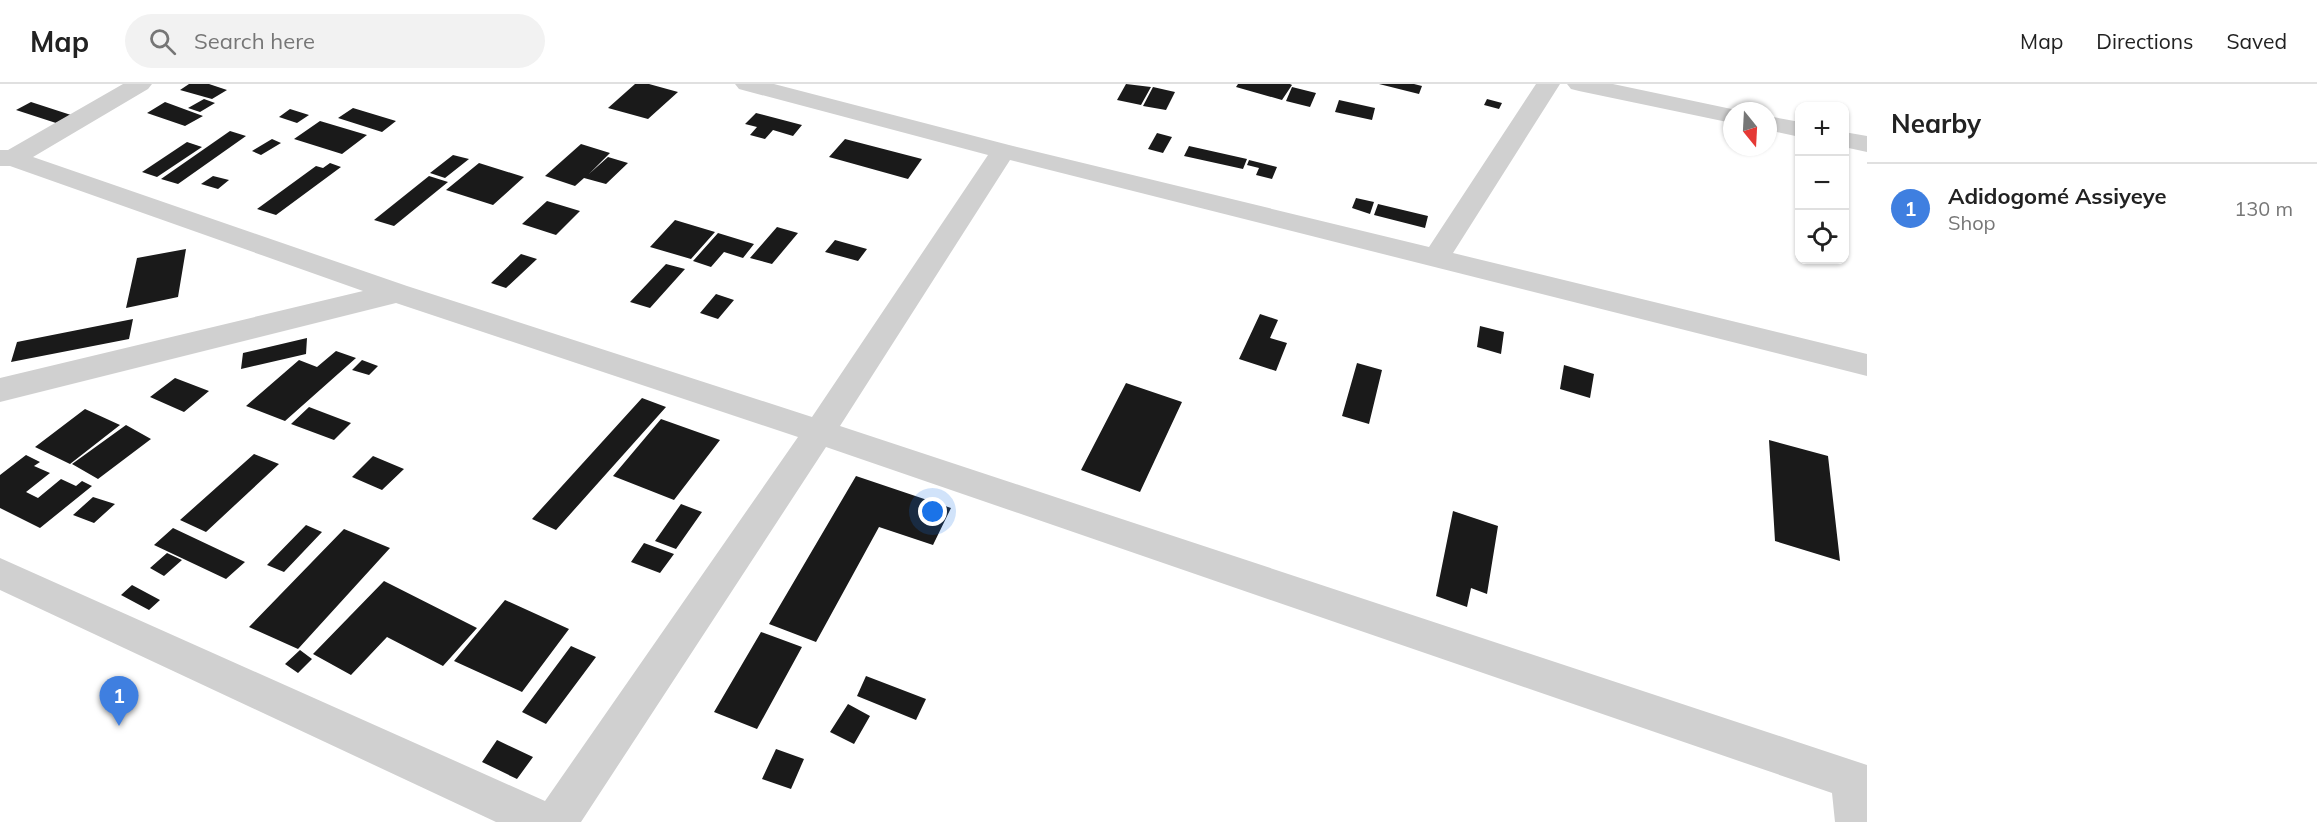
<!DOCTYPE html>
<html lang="en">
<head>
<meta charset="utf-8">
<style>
	:root { --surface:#fff; --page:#f2f2f2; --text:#222; --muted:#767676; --line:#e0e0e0; --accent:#e63946 }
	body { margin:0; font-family:Mulish,sans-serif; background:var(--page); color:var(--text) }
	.controls { position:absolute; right:18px; top:18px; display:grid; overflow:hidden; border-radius:12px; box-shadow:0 2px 4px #0004 }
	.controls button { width:54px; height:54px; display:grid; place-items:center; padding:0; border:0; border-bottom:2px solid var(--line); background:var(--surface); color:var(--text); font:30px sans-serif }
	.compass { position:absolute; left:1723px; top:18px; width:54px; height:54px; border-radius:50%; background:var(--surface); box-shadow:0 2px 4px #0004; rotate:162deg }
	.you { position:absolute; left:933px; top:428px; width:21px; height:21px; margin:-15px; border:4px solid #fff; border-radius:50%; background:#1a73e8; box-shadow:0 0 0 9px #1a73e833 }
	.badge { display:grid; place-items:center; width:39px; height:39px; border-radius:50%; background:var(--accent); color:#fff; font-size:20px; font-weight:700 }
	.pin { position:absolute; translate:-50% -50px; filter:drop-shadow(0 2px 3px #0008) }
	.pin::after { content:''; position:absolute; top:32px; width:21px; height:18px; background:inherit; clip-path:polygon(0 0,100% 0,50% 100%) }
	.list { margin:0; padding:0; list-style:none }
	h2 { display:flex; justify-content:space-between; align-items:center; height:78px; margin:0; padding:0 24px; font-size:26px }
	h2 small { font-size:20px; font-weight:400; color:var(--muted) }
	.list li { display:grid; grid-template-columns:39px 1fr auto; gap:18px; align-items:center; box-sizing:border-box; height:90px; padding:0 24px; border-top:2px solid var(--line) }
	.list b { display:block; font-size:22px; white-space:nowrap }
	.list p { margin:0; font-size:20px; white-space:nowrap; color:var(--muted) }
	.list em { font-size:20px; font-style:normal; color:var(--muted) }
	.icon { flex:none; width:33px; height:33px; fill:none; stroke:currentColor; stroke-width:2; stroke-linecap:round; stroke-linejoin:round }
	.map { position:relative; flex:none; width:1867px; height:738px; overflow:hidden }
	header { display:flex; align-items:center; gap:36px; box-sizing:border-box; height:84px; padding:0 30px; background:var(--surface); border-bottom:2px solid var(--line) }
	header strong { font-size:28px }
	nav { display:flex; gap:33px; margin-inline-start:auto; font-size:21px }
	.search { width:420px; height:54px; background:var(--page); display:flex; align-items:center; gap:15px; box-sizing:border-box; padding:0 21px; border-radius:33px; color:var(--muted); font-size:22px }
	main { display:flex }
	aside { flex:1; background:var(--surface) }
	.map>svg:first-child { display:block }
</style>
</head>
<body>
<header>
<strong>Map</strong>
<div class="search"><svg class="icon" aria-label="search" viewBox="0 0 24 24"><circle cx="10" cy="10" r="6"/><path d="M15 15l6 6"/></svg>Search here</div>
<nav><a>Map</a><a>Directions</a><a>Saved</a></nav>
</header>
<main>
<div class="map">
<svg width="1867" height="738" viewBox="0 0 1867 738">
	<rect width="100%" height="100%" fill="#fff"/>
	<path fill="#1a1a1a" d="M189 0H209L227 6 212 15 180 6Z
		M635 0H649L678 8 648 35 608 24Z
		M1126 0 1151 3 1141 21 1117 16Z
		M1238 0H1290L1292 1 1282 16 1236 3Z
		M1379 0H1414L1422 2 1419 10Z
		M1153 3 1175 8 1166 26 1143 22Z
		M1292 3 1316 9 1310 23 1286 17Z
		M204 15 215 19 200 28 188 24Z
		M1487 15 1502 19 1499 25 1484 21Z
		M1339 16 1375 24 1372 36 1335 28Z
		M31 18 71 31 56 39 16 26Z
		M165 18 203 32 185 42 147 29Z
		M353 24 396 37 382 48 338 34Z
		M290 25 309 31 297 39 279 33Z
		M756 29 802 41 793 52 773 46 765 55 750 51 757 43 745 40Z
		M320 37 367 51 342 70 294 55Z
		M230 47 246 52 178 100 161 95Z
		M1157 49 1172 53 1163 69 1148 65Z
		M272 55 281 59 261 71 252 67Z
		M845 55 922 75 908 95 829 73Z
		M187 58 202 63 157 93 142 88Z
		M581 60 610 69 589 90 608 73 628 79 606 100 584 94 575 102 545 92Z
		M1189 62 1247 75 1243 85 1184 72Z
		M453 71 469 75 445 94 430 89Z
		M1249 76 1277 83 1272 95 1256 91 1259 84 1247 81Z
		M330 79 341 83 276 131 257 125 316 82 323 84Z
		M479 79 524 93 493 121 446 106Z
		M213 92 229 96 218 105 201 100Z
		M429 92 448 98 394 142 374 136Z
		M1356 114 1374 118 1370 130 1352 124Z
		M547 117 580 127 556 151 522 140Z
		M1378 120 1428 132 1425 144 1374 131Z
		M675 136 715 148 691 175 650 163Z
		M777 143 798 149 772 180 750 174Z
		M718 149 754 160 743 174 724 168 711 183 693 177Z
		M835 156 867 165 858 177 825 168Z
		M186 165 178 213 126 224 137 174Z
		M521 170 537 175 506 204 491 199Z
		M666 180 685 185 650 224 630 218Z
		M716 210 734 216 718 235 700 229Z
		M1260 230 1278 236 1270 254 1287 259 1276 287 1239 275Z
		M133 235 129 255 11 278 17 258Z
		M1480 242 1504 248 1501 270 1477 263Z
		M307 254 306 270 241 285 243 269Z
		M336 267 356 274 285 337 246 322 299 276 317 283Z
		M362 276 378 282 369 291 352 286Z
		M1357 279 1382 286 1369 340 1342 332Z
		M1564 281 1594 290 1590 314 1560 305Z
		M175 294 209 307 184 328 150 313Z
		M1126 299 1182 318 1140 408 1081 386Z
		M642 314 666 323 556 446 532 435Z
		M309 323 351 339 334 356 291 340Z
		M85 325 120 341 70 380 35 363Z
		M661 335 720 356 674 416 613 392Z
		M126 341 151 355 98 395 72 380Z
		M1769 356 1828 372 1840 477 1775 457Z
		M254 370 279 380 206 448 180 436Z
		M26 371 40 378 34 382 50 389 26 408 38 414 61 395 76 402 82 397 92 402 40 444 0 424V391Z
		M373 372 404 385 382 406 352 393Z
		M856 392 951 424 933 461 879 443 816 558 769 540Z
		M93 413 115 420 94 439 73 431Z
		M681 420 702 428 676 465 655 457Z
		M1453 427 1498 442 1487 510 1471 504 1467 523 1436 512Z
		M306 441 322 448 284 488 267 481Z
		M173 444 245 478 226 495 154 461Z
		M344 445 390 464 298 565 249 543Z
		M644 459 674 470 660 489 631 478Z
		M167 469 182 476 164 492 150 484Z
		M384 497 477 544 443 582 387 553 351 591 313 570Z
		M132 501 160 516 149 526 121 511Z
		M505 516 569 545 522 608 454 577Z
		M761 548 802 563 757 645 714 628Z
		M571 562 596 573 546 640 522 628Z
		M300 566 312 575 298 589 285 580Z
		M866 592 926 615 916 636 857 612Z
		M848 620 870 632 854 660 830 648Z
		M497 656 533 673 517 695 482 678Z
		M776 665 804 675 791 705 762 695Z"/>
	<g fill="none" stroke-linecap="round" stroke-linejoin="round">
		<path fill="#d0d0d0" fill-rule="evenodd" d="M123 0H152L148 5 33 73 407 202 812 333 988 71 739 5 735 0H774L1009 61 1429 163 1536 0H1560L1453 169 1867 270V292L1010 76 840 342 1867 681V738H1835L1832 709 826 363 581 738H496L0 506V474L545 717 798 353 396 219 0 318V294L363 207 10 82H0V66H8Z
			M1567 0H1613L1741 27H1732V39L1579 7 1571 5Z
			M1768 32 1800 38V53L1768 46Z
			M1844 48 1867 52V68L1844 63Z"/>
	</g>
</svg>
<div class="controls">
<button>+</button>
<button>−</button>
<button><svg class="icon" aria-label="locate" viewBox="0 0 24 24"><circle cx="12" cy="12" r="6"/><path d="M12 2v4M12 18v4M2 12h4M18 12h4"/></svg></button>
</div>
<svg class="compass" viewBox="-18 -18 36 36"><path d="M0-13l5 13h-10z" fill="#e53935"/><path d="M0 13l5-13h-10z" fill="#767676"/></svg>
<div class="you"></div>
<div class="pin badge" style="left:119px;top:642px;background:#3f7fe0">1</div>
</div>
<aside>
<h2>Nearby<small></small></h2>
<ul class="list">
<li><span class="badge" style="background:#3f7fe0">1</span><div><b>Adidogomé Assiyeye</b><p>Shop</p></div><em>130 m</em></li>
</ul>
</aside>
</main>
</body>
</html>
